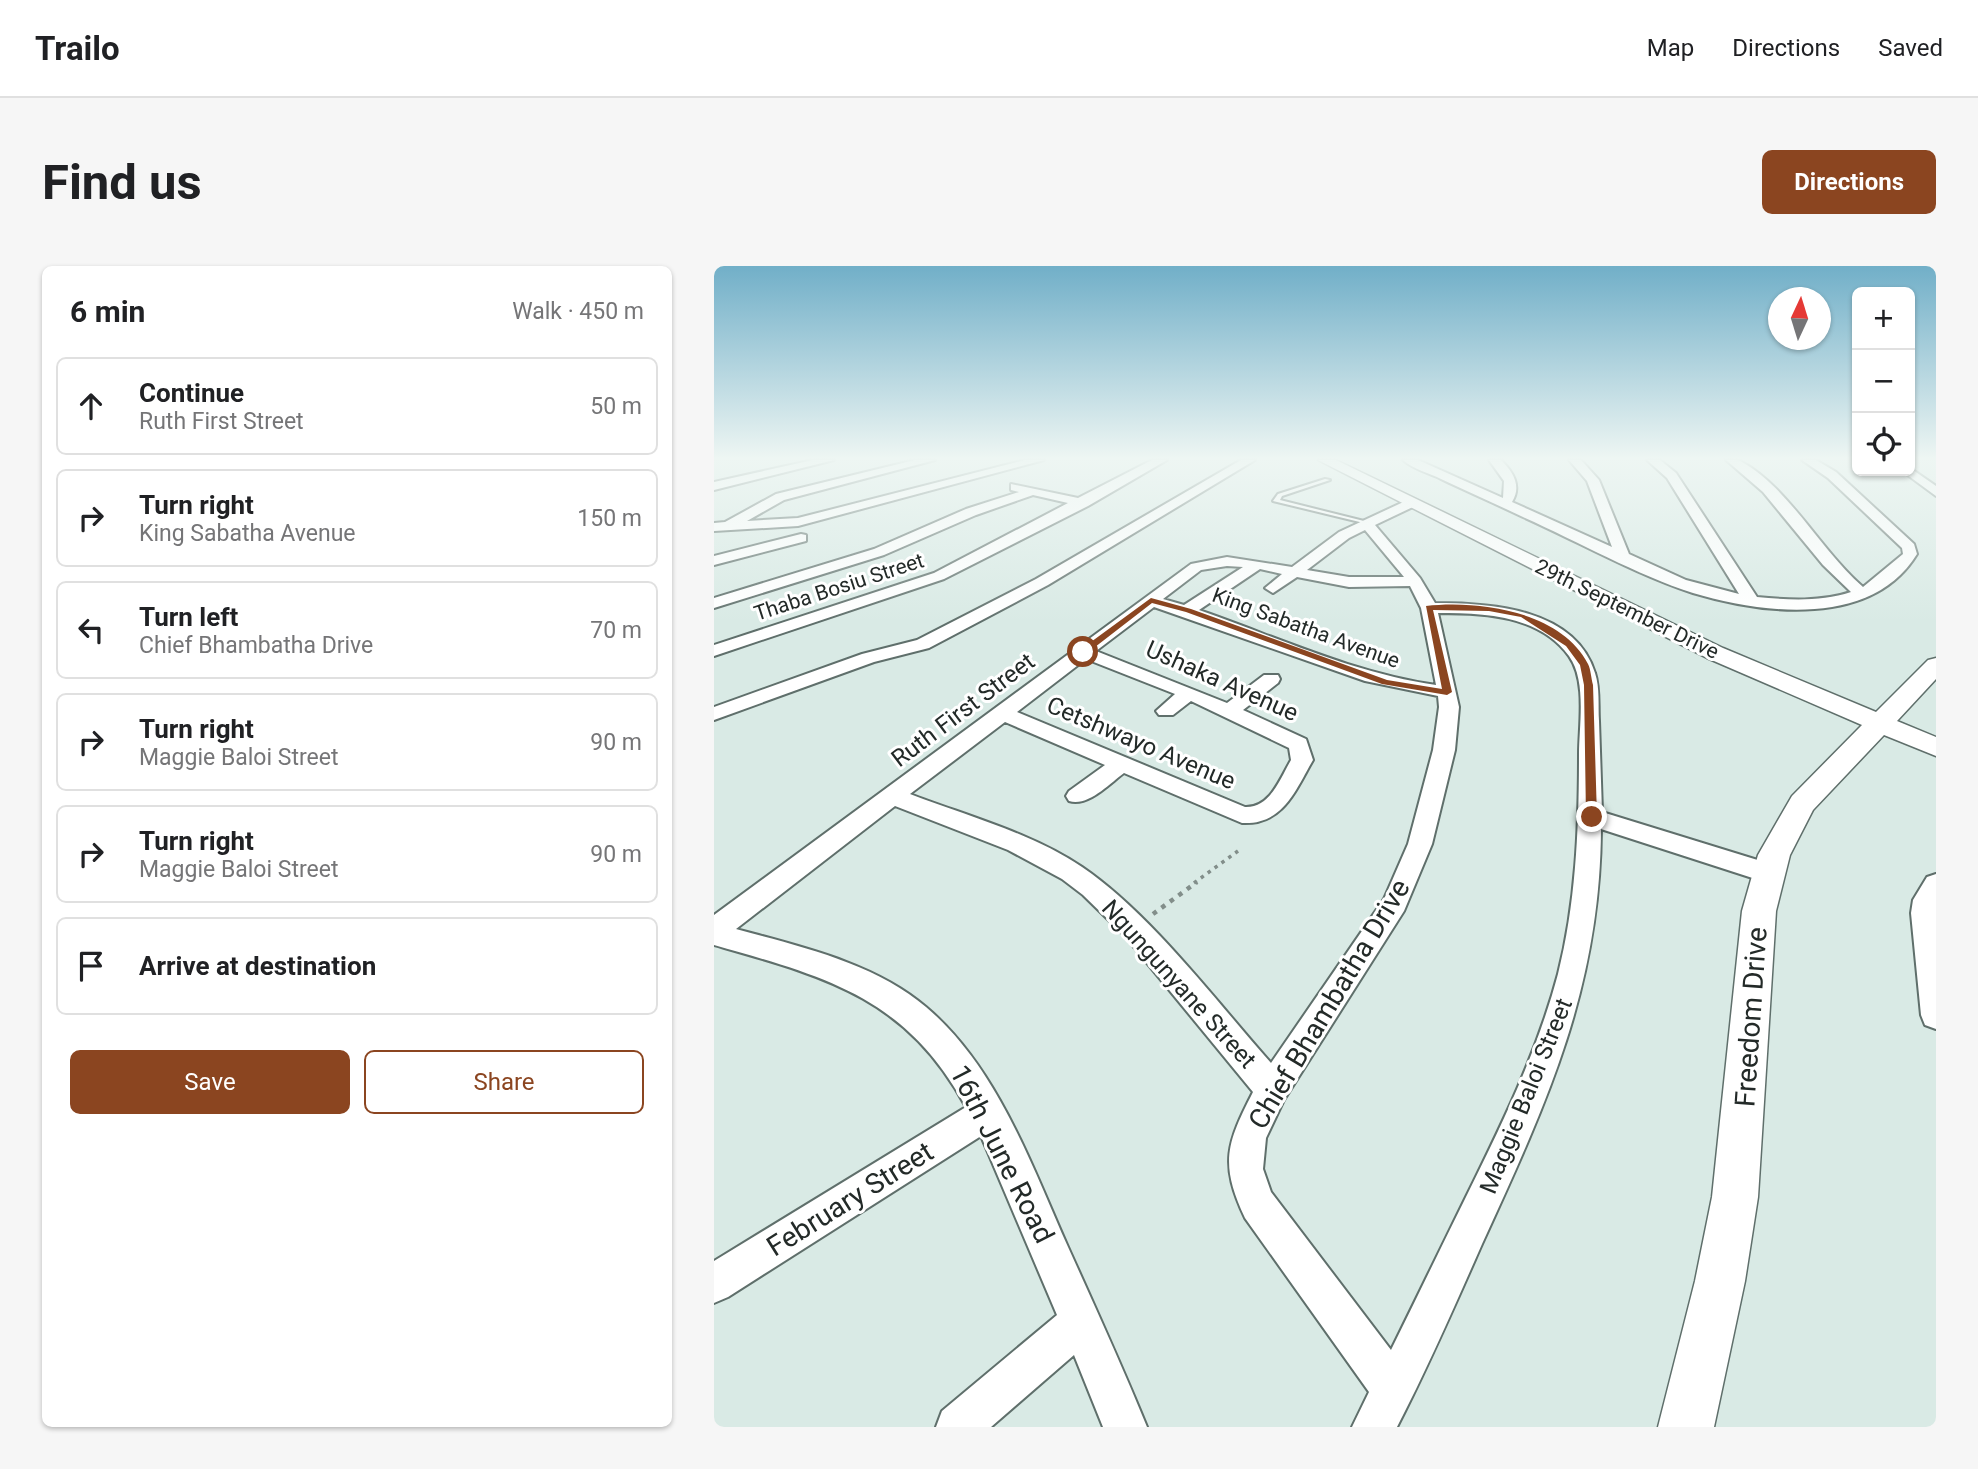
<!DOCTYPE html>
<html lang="en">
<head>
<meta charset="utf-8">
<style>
	:root { --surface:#fff; --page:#f6f6f6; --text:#202124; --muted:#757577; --line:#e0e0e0; --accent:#8b4520 }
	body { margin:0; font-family:Roboto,sans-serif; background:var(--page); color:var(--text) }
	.controls { position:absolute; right:21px; top:21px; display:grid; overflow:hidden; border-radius:10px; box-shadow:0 2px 5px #0004 }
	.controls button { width:63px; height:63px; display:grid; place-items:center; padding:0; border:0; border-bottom:2px solid var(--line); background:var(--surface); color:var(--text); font:35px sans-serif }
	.compass { position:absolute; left:1054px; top:21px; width:63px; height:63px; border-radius:50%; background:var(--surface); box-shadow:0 2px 5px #0004; rotate:4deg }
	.stop { position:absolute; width:21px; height:21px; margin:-16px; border:5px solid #8b4520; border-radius:50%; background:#fff }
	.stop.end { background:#8b4520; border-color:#fff; box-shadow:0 2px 7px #0008 }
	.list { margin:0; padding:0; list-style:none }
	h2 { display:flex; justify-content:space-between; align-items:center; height:91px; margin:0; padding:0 28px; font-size:30px }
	h2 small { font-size:23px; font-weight:400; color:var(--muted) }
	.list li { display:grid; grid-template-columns:46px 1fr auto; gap:21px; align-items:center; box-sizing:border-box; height:98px; margin:0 14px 14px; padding:0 14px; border:2px solid var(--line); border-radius:10px }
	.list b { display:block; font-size:26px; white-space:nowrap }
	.list p { margin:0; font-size:23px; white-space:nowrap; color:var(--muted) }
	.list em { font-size:23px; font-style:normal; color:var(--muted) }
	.actions { display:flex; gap:14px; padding:21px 28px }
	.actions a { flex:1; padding:16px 0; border:2px solid var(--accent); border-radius:10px; text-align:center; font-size:24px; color:var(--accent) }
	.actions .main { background:var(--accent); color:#fff }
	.icon { flex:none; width:38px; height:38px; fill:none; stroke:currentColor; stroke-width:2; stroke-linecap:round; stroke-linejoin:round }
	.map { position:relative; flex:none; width:1222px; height:1161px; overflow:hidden; border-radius:10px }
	header { display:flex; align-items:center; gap:42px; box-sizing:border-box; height:98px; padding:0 35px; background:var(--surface); border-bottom:2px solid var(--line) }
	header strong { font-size:33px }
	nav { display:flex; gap:38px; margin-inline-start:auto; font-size:24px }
	.intro { display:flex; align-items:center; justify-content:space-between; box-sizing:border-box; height:168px; padding:0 42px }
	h1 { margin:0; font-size:49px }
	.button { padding:18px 32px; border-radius:10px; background:var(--accent); color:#fff; font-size:24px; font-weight:700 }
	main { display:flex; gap:42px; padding:0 42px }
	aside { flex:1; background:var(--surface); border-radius:10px; box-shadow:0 2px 5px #0004 }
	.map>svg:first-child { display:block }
</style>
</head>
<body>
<header>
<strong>Trailo</strong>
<nav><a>Map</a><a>Directions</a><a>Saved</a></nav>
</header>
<div class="intro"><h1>Find us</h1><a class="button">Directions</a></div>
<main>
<aside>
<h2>6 min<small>Walk · 450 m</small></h2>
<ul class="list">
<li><svg class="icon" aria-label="ahead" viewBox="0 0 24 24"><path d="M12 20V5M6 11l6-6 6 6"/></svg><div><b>Continue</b><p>Ruth First Street</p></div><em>50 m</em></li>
<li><svg class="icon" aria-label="right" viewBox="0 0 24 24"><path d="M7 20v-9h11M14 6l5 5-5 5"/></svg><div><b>Turn right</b><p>King Sabatha Avenue</p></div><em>150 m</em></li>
<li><svg class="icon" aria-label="left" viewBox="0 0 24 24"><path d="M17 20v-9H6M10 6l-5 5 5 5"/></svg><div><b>Turn left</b><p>Chief Bhambatha Drive</p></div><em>70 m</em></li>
<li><svg class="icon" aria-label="right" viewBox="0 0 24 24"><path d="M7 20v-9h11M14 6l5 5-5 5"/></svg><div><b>Turn right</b><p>Maggie Baloi Street</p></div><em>90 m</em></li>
<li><svg class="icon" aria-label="right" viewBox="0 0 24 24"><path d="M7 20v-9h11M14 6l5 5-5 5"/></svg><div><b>Turn right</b><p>Maggie Baloi Street</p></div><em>90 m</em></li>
<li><svg class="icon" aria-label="arrive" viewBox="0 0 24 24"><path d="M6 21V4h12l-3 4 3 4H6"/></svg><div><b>Arrive at destination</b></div></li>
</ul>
<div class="actions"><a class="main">Save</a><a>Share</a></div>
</aside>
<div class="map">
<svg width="1222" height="1161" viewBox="0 0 1222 1161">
	<rect width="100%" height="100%" fill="#d9eae5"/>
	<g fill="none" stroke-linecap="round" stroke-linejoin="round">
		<g stroke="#5f6f6b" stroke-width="4">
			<path id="service" d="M611 213 616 214 568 230 566 234 654 256V258L559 235 564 228Z"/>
		</g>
		<g stroke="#5f6f6b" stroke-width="4">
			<path id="minor" d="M99 194H120L0 224V216Z
				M201 194H221L70 234 33 255 84 252 311 194H330L84 260 0 265V257L11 256 62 228Z
				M438 194H453L374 240 230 313 0 390V379L220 307 354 237 319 229 262 249 170 289 0 342V332L160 283 252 243 305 226 297 224V218L364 232Z
				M527 194H541L334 319 215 382 160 396 0 454V441L148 388 203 374 322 313Z
				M689 194H704L789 232 790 215 775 194H787C799 206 808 220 798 236L898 281 873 215 855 194H867L885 214 915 288 972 314 1025 328 953 212 933 194H946L962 207 1043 331C1074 334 1107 336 1137 326L1109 299 1049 226 1012 194C1018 194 1023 193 1028 196 1074 221 1108 286 1149 321L1189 288 1188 282 1114 212 1088 194H1102L1122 206 1200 278 1203 288C1158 362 1049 348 979 327 923 309 863 275 809 251 782 238 754 226 727 213 715 207 699 203 689 194Z
				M1196 202 1222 220V230L1188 205H1196Z
				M698 232 704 236 703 239 661 259 706 312 721 337C776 337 861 342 881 407 886 422 884 439 885 455 886 485 887 515 888 546L1063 600 1067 607 1063 614 1054 617 887 563C886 722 833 836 768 978 741 1039 714 1101 683 1161H638L655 1126 531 952C505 897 513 877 539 826L410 669 369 629 348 613 294 584 181 540 22 663C85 680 161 697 212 741 283 801 317 898 354 981 381 1041 408 1100 433 1161H389L360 1089 277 1161H222L228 1145 343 1049 267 870 14 1031 0 1037V995L252 841C192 731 112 711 0 679V649L477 298 513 291 578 301 625 266ZM651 264 690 311H635L593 304 635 272ZM513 300 529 301 470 339 449 333 487 304ZM546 303 568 308 551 322 559 327 583 311 635 321 696 320 707 342 722 419C639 407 563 371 485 344ZM440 341 651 415 724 430 725 441 719 484 694 578 670 633 557 797C501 734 437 648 368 601 318 567 253 550 196 528L291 456 391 499 355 525 352 530 355 535C374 541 395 518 410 507L528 557C569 559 581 525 599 494L592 473 529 444 564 417 566 413 564 409H550L513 437 382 385ZM724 347C770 347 825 349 855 390 873 415 865 459 865 488 865 562 862 637 844 708 823 787 787 860 751 933 726 983 702 1034 677 1084L557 926 549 903 552 872 570 834 690 645 718 578 741 484 745 441ZM372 393 461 428 442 445 445 449H459L477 435 575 482 577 494C566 513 556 542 531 541L303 446Z
				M87 268 92 269V275L0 299V290Z
				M1222 608V763L1211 759 1207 749 1197 647 1199 634 1213 611Z"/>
		</g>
		<g stroke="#5f6f6b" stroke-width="3">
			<path id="tertiary" d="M604 194H622L1009 382 1162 446 1214 394 1222 392V413L1183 455 1222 471V490L1170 469 1099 544 1076 589 1062 645 1044 931 1031 1015 1000 1161H944L981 1015 998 931 1028 645 1044 589 1078 530 1148 459 993 392Z"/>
		</g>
		<path stroke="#828e8a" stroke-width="3.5" stroke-dasharray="3.5 5" stroke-linecap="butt" d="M480 617 524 585"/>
		<path stroke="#828e8a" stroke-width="4.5" stroke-dasharray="4.5 6" stroke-linecap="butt" d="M439 648 483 616"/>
		<use href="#service" fill="#fff" fill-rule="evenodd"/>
		<use href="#minor" fill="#fff" fill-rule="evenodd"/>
		<use href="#tertiary" fill="#fff" fill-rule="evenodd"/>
	</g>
	<linearGradient id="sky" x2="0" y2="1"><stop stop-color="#71afc8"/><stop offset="0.54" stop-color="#eef6f3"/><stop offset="1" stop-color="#eef6f3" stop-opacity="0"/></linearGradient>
	<rect width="1222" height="356" fill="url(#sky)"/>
	<path fill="#8b4520" d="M437 332 477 343 673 414 728 423 712 340C764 334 847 345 874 398 877 404 877 412 879 419L883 551 878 554 872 551 870 419 866 399 852 380 807 351 775 345 719 344 738 426 733 429 668 418 472 346 438 337 372 388H366V384Z"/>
	<g text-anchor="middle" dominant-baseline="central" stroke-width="6" stroke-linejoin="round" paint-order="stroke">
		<g font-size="21" fill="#232a28" stroke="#fff">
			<text transform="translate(125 321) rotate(-18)">Thaba Bosiu Street</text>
			<text transform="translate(913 343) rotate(26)">29th September Drive</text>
			<text transform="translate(592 362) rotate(20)">King Sabatha Avenue</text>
		</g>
		<g font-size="24" fill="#232a28" stroke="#fff">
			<text transform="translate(508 415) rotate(24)">Ushaka Avenue</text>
			<text transform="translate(249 444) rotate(-37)">Ruth First Street</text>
			<text transform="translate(427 477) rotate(23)">Cetshwayo Avenue</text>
			<text transform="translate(465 718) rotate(48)">Ngungunyane Street</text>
			<text transform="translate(812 830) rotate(-68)">Maggie Baloi Street</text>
		</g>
		<g font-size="28" fill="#232a28" stroke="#fff">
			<text transform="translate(615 738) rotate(-59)">Chief Bhambatha Drive</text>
			<text transform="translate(1037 751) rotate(-86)">Freedom Drive</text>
			<text transform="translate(288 888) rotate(63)">16th June Road</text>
			<text transform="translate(136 933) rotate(-32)">February Street</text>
		</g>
	</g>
</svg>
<div class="controls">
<button>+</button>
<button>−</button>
<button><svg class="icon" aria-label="locate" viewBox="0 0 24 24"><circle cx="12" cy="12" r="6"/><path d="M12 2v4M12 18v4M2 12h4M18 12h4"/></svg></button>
</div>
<svg class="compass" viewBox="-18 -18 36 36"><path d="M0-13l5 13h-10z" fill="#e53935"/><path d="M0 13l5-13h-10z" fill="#757577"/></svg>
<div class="stop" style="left:369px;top:386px"></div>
<div class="stop end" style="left:878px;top:551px"></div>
</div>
</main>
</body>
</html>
